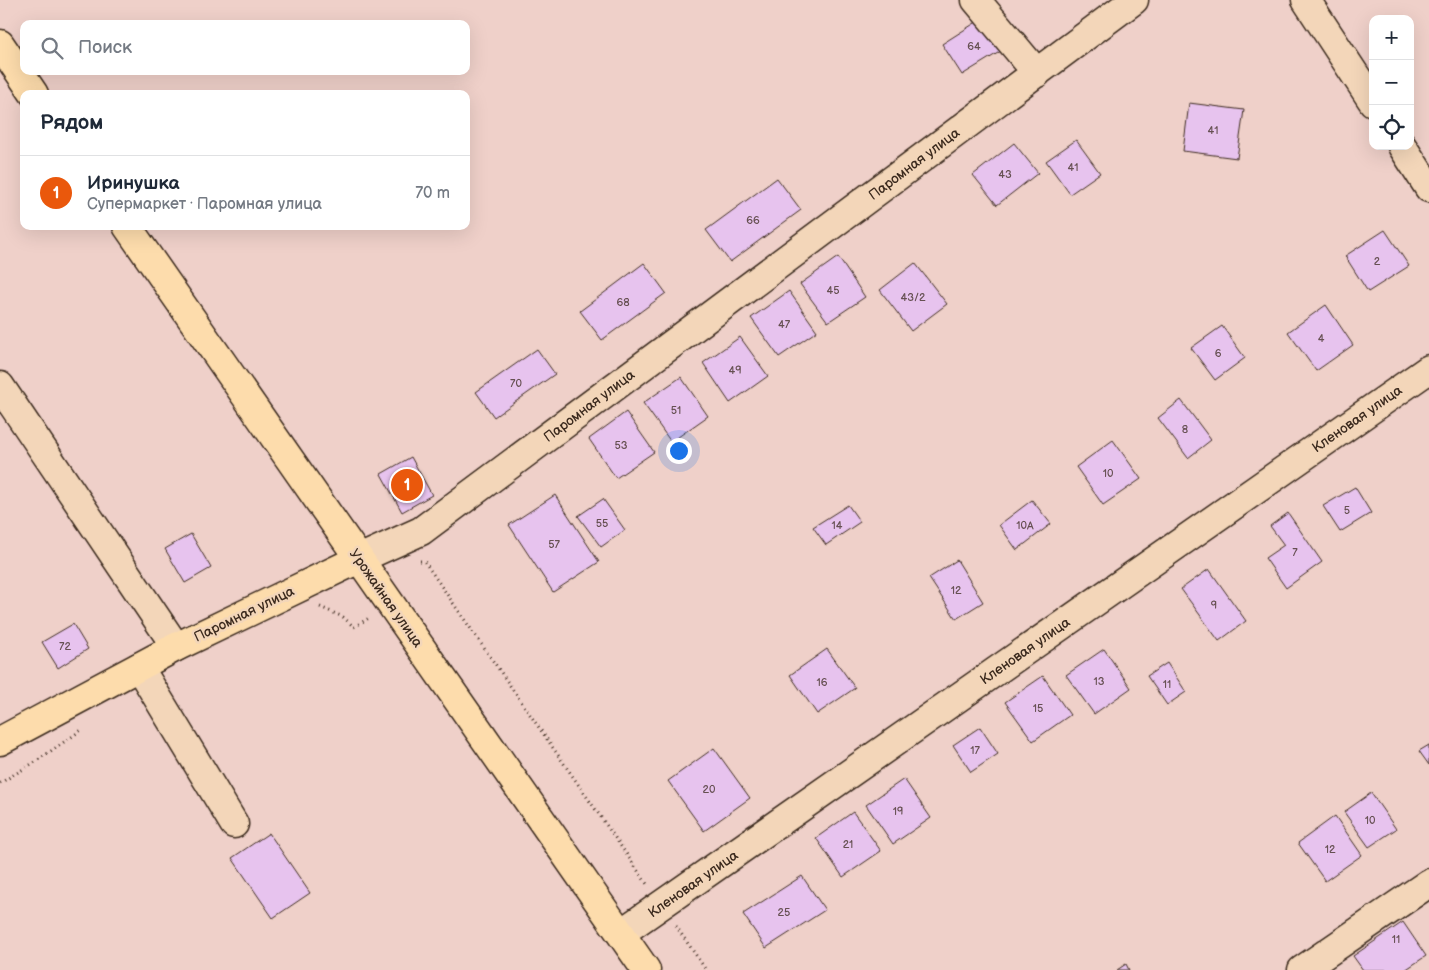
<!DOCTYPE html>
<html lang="ru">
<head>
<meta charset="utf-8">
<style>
	:root { --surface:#fff; --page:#f6f6f7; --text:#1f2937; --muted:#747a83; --line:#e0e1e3; --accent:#ea580c }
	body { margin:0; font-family:"Balsamiq Sans",sans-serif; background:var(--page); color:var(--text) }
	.controls { position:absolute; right:15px; top:15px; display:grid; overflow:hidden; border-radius:10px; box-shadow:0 5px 20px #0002 }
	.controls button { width:45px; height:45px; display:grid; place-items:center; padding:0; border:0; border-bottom:1px solid var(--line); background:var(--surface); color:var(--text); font:25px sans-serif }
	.you { position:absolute; left:678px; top:450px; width:18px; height:18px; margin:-12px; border:4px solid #fff; border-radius:50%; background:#1a73e8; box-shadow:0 0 0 8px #1a73e833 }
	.badge { display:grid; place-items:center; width:32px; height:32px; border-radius:50%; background:var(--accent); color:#fff; font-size:16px; font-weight:700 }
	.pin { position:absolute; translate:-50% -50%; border:2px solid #fff; box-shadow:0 1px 5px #0006 }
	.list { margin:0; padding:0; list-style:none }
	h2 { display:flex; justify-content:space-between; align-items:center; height:65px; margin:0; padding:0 20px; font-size:21px }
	h2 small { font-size:16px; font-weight:400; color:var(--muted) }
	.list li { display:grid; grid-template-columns:32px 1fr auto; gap:15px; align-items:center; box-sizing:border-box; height:75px; padding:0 20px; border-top:1px solid var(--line) }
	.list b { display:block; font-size:19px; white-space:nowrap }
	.list p { margin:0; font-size:16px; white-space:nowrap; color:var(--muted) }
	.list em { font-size:16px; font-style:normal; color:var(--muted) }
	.icon { flex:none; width:28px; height:28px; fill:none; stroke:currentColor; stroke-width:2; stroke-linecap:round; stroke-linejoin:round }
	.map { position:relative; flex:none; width:1429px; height:970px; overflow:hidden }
	.search { position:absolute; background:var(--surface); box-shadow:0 5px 20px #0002; left:20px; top:20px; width:450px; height:55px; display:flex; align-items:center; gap:12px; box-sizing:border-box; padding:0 18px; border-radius:10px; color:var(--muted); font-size:19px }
	.panel { position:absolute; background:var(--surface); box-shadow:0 5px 20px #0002; left:20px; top:90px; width:450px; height:140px; border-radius:10px }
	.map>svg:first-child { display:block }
</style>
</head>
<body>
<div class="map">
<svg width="1429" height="970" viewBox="0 0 1429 970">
	<rect width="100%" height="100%" fill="#efd0c9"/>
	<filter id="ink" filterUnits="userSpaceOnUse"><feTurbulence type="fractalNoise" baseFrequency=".02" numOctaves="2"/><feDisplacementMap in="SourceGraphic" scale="10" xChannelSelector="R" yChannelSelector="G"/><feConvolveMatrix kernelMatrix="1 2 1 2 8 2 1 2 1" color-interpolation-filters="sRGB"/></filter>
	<g filter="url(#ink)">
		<path fill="#e7c3ee" stroke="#3b2a1e" d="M986 16 1006 48 962 75 942 44Z
			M1189 103 1244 110 1237 158 1183 151Z
			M1076 140 1100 173 1070 194 1046 161Z
			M1014 143 1038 173 997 205 973 175Z
			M777 178 801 210 730 262 706 230Z
			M1385 230 1409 266 1368 292 1345 256Z
			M838 257 865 297 828 322 800 284Z
			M644 263 666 293 602 340 580 311Z
			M915 263 947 304 911 331 880 290Z
			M789 291 817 331 779 357 751 318Z
			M1326 305 1353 345 1316 371 1288 332Z
			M1222 326 1245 358 1215 380 1191 348Z
			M740 337 768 376 730 403 703 363Z
			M537 349 555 374 494 417 476 392Z
			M681 377 708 416 671 442 643 403Z
			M1181 400 1211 440 1188 458 1158 418Z
			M626 412 654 452 616 478 589 439Z
			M1113 440 1141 479 1103 505 1076 467Z
			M411 457 432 495 402 512 381 474Z
			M1355 487 1371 513 1340 532 1323 506Z
			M555 495 599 562 553 592 509 525Z
			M603 499 625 530 601 547 578 516Z
			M1032 500 1051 524 1017 550 999 525Z
			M848 505 860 522 826 545 813 527Z
			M1288 513 1322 562 1286 588 1265 558 1284 545 1270 526Z
			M191 534 211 568 185 583 165 549Z
			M957 560 983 602 956 619 929 578Z
			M1209 569 1246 621 1219 641 1181 589Z
			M73 624 88 649 58 668 42 642Z
			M827 649 855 688 817 714 790 675Z
			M1104 649 1131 688 1094 714 1066 675Z
			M1167 663 1186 692 1167 705 1147 676Z
			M1043 676 1070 715 1033 741 1005 702Z
			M980 727 998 754 971 772 953 745Z
			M1429 745V765L1419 751Z
			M714 748 750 798 704 831 668 781Z
			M904 779 931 818 893 844 866 805Z
			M1371 793 1396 829 1369 847 1344 812Z
			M853 812 881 851 843 877 816 838Z
			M1335 816 1362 855 1325 881 1298 843Z
			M269 833 310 893 273 918 232 858Z
			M802 876 825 910 766 948 743 914Z
			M1403 922 1426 956 1405 970H1363L1353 956Z
			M1126 964 1129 970H1117Z"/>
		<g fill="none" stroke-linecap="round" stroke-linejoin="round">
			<g stroke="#3b2a1e" stroke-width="31">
				<path id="minor" d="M976 0 1037 73
					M1306 0 1373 102
					M1402 146 1429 188
					M0 386 176 647
					M359 559 421 531 1134 0
					M139 667 234 824
					M621 933 1429 369
					M1302 970 1429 883"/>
			</g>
			<g stroke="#3b2a1e" stroke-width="31">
				<path id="major" d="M0 44 34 94
					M127 226 646 970
					M0 741 176 647 359 559"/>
			</g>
			<path stroke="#3b2a1e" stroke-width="3" stroke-dasharray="1 4" stroke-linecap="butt" d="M420 561H424L647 884
				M320 607 343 617 354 627 369 618
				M0 783 35 762 83 729
				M676 926 706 970"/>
			<use href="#minor" stroke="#f3d6b9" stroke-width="28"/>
			<use href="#major" stroke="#fddcac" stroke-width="28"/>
		</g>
	</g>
	<g text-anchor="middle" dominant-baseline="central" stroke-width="5" stroke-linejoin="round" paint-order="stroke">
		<g font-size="11" fill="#665052">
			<text x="974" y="46">64</text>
			<text x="1213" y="130">41</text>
			<text x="1073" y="167">41</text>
			<text x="1005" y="174">43</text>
			<text x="753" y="220">66</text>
			<text x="1377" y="261">2</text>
			<text x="833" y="290">45</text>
			<text x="913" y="297">43/2</text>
			<text x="623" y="302">68</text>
			<text x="784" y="324">47</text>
			<text x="1321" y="338">4</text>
			<text x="1218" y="353">6</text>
			<text x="735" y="370">49</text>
			<text x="516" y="383">70</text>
			<text x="676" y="410">51</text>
			<text x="1185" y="429">8</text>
			<text x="621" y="445">53</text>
			<text x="1108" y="473">10</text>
			<text x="1347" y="510">5</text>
			<text x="602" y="523">55</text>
			<text x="837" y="525">14</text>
			<text x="1025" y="525">10А</text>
			<text x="554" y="544">57</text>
			<text x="1295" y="552">7</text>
			<text x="956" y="590">12</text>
			<text x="1214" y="605">9</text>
			<text x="65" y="646">72</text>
			<text x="1099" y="681">13</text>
			<text x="822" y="682">16</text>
			<text x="1167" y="684">11</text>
			<text x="1038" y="708">15</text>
			<text x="975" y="750">17</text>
			<text x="709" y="789">20</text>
			<text x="898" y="811">19</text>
			<text x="1370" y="820">10</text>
			<text x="848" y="844">21</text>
			<text x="1330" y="849">12</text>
			<text x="784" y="912">25</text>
			<text x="1396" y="939">11</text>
		</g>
		<g font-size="14" fill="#3b2a1e" stroke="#f3d6b9">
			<text transform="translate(914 164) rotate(-37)">Паромная улица</text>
			<text transform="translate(589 406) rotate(-37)">Паромная улица</text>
			<text transform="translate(1357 419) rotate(-35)">Кленовая улица</text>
			<text transform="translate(386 598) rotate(55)">Урожайная улица</text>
			<text transform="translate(244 614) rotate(-26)">Паромная улица</text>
			<text transform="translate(1025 651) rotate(-35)">Кленовая улица</text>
			<text transform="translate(693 884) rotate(-35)">Кленовая улица</text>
		</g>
	</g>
</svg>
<div class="controls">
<button>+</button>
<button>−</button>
<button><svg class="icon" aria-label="locate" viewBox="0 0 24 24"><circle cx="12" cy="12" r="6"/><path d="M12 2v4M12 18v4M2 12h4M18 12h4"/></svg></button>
</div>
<div class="you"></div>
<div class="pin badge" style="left:407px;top:485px">1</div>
<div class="search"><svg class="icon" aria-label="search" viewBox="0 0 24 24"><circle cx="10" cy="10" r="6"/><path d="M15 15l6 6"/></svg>Поиск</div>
<section class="panel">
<h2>Рядом<small></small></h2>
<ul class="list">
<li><span class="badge">1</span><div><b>Иринушка</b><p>Супермаркет · Паромная улица</p></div><em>70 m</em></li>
</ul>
</section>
</div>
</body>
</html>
